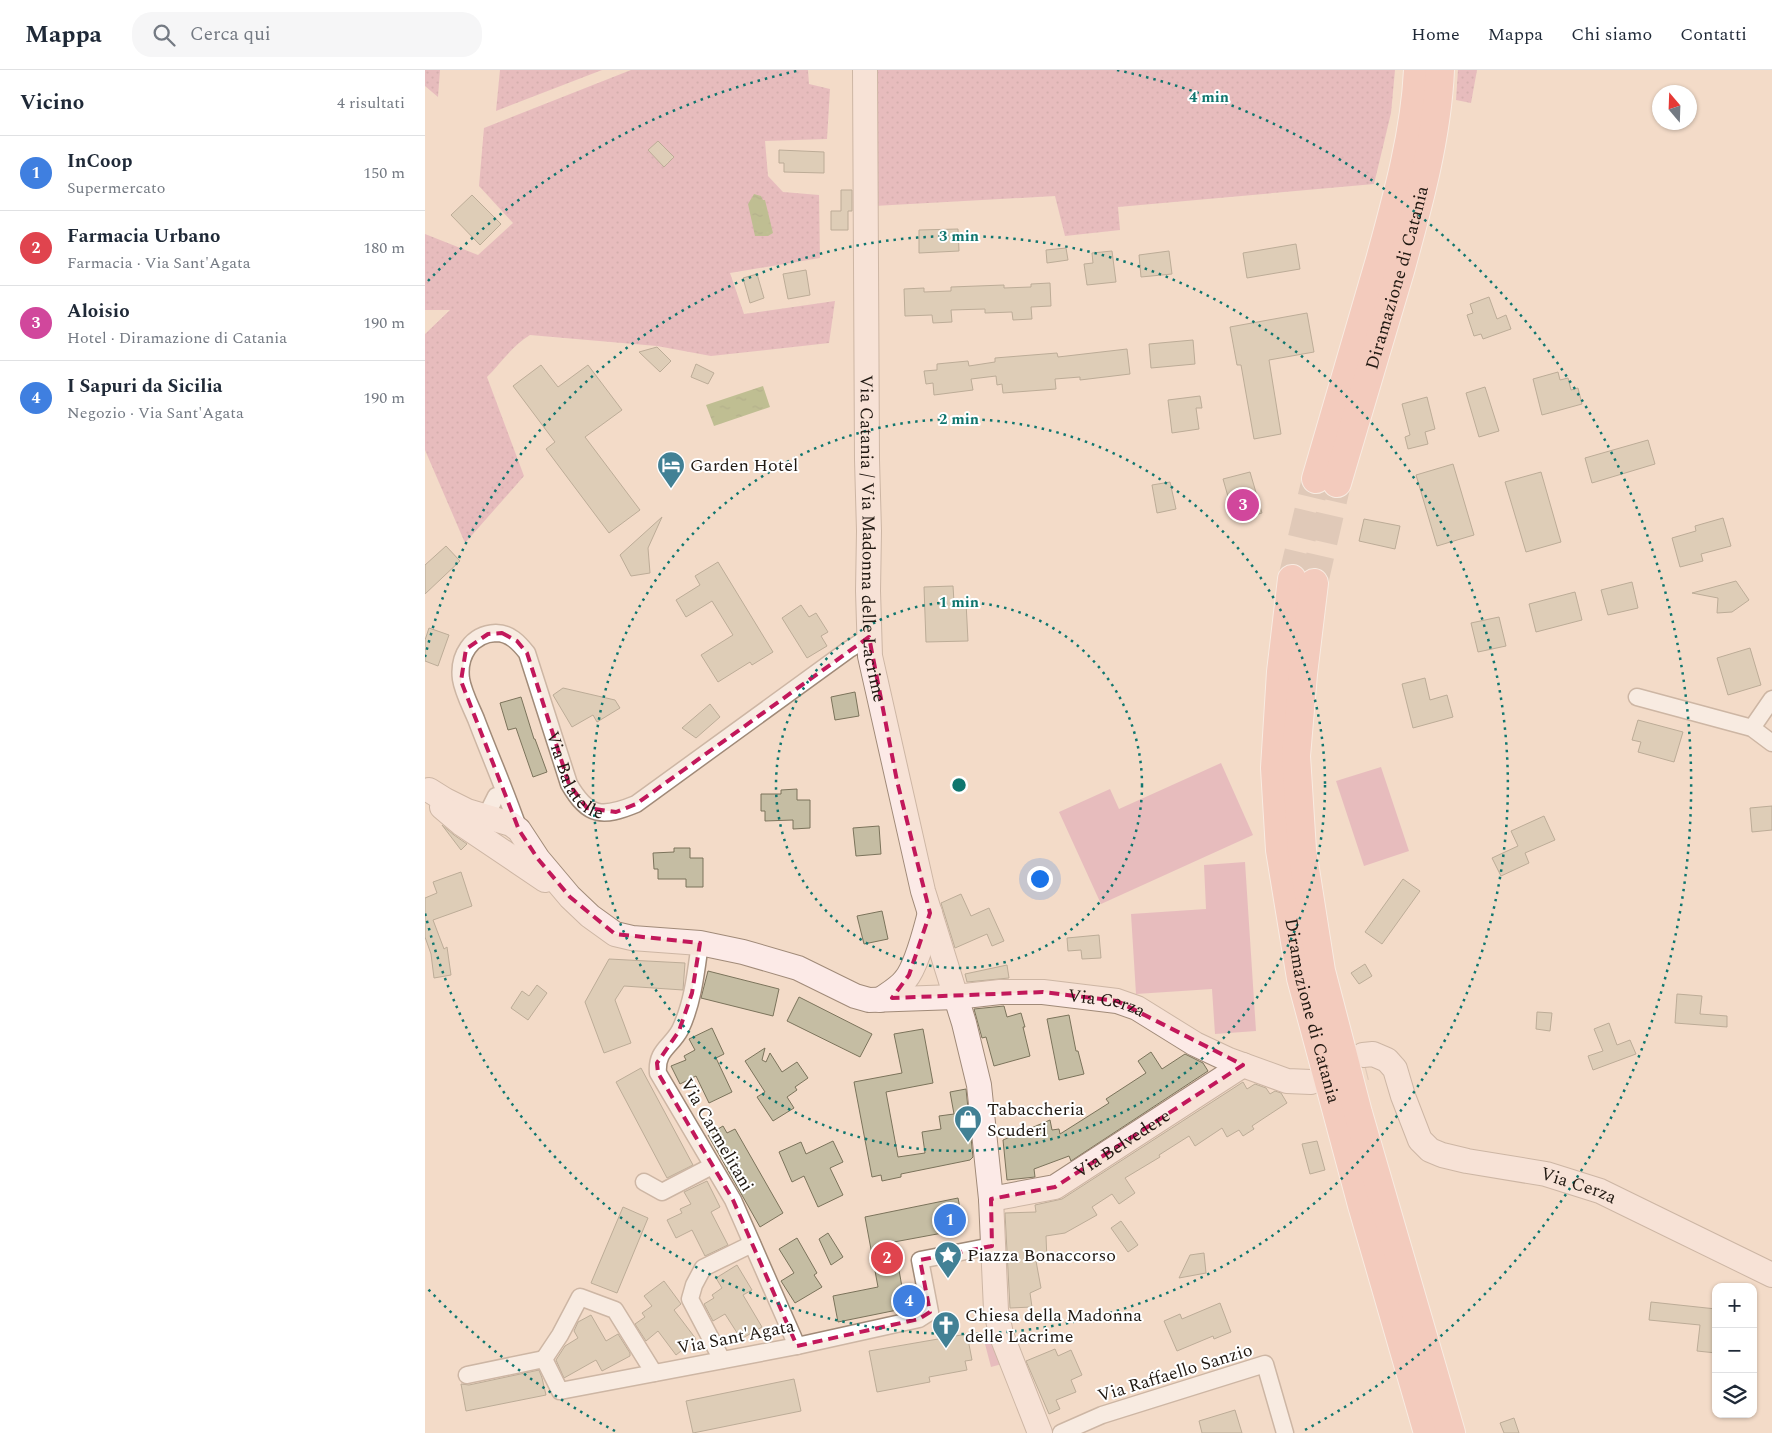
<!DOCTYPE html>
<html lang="it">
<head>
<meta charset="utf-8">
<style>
	:root { --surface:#fff; --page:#f6f6f7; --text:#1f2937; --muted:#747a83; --line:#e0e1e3; --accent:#7c3aed }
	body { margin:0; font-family:Spectral,serif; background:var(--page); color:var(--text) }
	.controls { position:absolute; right:15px; bottom:15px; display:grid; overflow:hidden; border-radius:10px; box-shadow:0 1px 4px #0004 }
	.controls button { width:45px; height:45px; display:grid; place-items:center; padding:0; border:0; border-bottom:1px solid var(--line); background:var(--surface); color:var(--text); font:25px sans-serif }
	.compass { position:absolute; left:1227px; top:15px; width:45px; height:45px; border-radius:50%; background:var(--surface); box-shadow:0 1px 4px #0004; rotate:341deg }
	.you { position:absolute; left:614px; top:808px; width:18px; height:18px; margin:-12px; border:4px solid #fff; border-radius:50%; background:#1a73e8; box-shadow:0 0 0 8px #1a73e833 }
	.badge { display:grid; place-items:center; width:32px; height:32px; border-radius:50%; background:var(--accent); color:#fff; font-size:16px; font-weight:700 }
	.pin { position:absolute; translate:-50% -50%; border:2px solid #fff; box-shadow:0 1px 5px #0006 }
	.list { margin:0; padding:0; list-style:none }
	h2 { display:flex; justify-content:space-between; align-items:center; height:65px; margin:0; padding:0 20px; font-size:21px }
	h2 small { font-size:16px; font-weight:400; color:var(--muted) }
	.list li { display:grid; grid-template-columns:32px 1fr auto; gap:15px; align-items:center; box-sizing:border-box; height:75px; padding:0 20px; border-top:1px solid var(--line) }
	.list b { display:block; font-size:19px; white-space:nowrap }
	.list p { margin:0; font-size:16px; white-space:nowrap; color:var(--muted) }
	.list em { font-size:16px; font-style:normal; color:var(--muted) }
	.icon { flex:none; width:28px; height:28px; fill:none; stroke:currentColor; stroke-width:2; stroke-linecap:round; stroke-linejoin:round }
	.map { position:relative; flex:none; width:1347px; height:1363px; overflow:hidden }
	header { display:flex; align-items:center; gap:30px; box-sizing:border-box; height:70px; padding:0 25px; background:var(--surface); border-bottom:1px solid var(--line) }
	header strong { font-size:24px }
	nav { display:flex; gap:28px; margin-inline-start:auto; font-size:18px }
	.search { width:350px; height:45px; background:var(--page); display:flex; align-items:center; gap:12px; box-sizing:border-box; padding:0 18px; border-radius:20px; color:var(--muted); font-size:19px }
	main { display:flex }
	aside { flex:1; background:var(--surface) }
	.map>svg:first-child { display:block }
</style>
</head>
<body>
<header>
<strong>Mappa</strong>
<div class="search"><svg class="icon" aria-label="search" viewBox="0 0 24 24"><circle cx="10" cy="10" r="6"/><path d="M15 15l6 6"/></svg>Cerca qui</div>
<nav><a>Home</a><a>Mappa</a><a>Chi siamo</a><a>Contatti</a></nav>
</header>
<main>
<aside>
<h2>Vicino<small>4 risultati</small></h2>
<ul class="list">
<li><span class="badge" style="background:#3f7fe0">1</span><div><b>InCoop</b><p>Supermercato</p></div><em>150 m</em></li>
<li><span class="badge" style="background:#e0444e">2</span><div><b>Farmacia Urbano</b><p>Farmacia · Via Sant'Agata</p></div><em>180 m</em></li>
<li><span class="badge" style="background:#d1479c">3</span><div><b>Aloisio</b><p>Hotel · Diramazione di Catania</p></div><em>190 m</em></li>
<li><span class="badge" style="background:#3f7fe0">4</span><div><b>I Sapuri da Sicilia</b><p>Negozio · Via Sant'Agata</p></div><em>190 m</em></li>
</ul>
</aside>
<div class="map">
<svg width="1347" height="1363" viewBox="0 0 1347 1363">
	<defs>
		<pattern id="grass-dots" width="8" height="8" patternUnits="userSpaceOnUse" patternTransform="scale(1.25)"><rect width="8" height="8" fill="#d998b0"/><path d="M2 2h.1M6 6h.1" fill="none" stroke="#b07b8e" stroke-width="1.8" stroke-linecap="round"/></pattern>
		<pattern id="water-ripples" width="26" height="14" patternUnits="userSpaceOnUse" patternTransform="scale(1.25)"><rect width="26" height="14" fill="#819b51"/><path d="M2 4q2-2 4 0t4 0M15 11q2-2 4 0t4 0" fill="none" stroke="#697e42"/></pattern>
	</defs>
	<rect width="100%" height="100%" fill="#f3dbc8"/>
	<path fill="url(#grass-dots)" d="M0 0H15L13 27 0 16Z
		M75 0H177L71 41Z
		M206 0H383L384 14 405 19 402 69 340 71 343 106 358 122 394 125 395 188 305 203 319 244 410 231 404 273 286 286 232 276 105 265C88 275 76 293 62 307L99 406 40 473 0 380V264L25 240H0V164L53 185 88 153 54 116 59 58Z
		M447 0H970L966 43 949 114 693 137 695 160 640 166 630 126 449 136Z
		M1033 0H1052L1046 33 1031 30Z"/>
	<path fill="#d998b0" d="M796 693 828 765 676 834 634 742 685 719 694 739Z
		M956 697 984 781 939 796 911 711Z
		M820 792 831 961 790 964 787 919 711 924 706 844 781 839 779 795Z
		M570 1271 577 1294 566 1297 560 1274Z"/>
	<path fill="url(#water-ripples)" d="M329 124 336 126 338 130H340L348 163 343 166H330L323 134Z
		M338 316 345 337 289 356 281 335Z"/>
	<path fill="#c5bda3" stroke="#7b735b" d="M233 71 249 87 239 97 223 80Z
		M354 80 399 82V103L359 102V93H354Z
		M416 120H427V141H423V160H406V141H416Z
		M47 125 76 154 55 175 26 145Z
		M533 159 534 181 494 183V160Z
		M871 174 875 199 822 208 818 183Z
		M641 178 643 190 622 193 621 180Z
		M687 181 691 212 662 215 659 194 668 193 667 183Z
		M744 181 747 204 716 207 714 185Z
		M381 200 385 225 363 229 358 204Z
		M332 204 339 228 325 233 318 208Z
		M625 213 626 236 606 237 607 249 588 250 587 242 560 243V239L526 240 527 252 508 253 507 245 480 246 479 219 499 218V222L526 221V217L579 215V218L606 217V214Z
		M1064 227 1072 249 1081 245 1086 259 1058 269 1056 264 1049 266 1042 245 1048 243 1045 234Z
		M882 243 889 282 844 290 856 364 829 369 816 295H812L805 257Z
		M768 270 770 294 726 298 724 274Z
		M232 277 246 291 235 302 214 282Z
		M702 279 705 304 655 310V307L630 309 631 319 578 323 577 314 572 315 571 306 546 309 548 320 509 325 508 313 501 314 499 301 512 300V294L543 291 544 296 570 292V288L632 283 633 287Z
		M271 294 289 303 283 314 266 307Z
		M116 295 133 317 163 295 197 340 160 367 215 440 184 463 121 379 130 372 88 316Z
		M1133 302 1135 310 1143 308 1146 320 1153 318 1157 334 1117 345 1108 309Z
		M1060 317 1074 361 1054 367 1041 323Z
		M775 326 777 338H771L774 359 747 363 743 330Z
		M1002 327 1010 359 1000 362 1003 374 983 379 980 367 985 365 977 334Z
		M1223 370 1230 394 1167 413 1160 388Z
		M1028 394 1049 465 1012 476 991 405Z
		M825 402 837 443 810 451 798 409Z
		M1116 402 1136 472 1101 482 1080 412Z
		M745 412 751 439 732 443 727 415Z
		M237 447 223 478 225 503 206 506 195 485Z
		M1298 448 1306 476 1276 484 1278 491 1255 497 1247 468 1271 461 1270 456Z
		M939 449 975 456 970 479 934 471Z
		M21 476 35 491 0 524V495Z
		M293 492 348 582 327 595 325 592 293 612 276 585 308 565 287 531 261 547 251 530 275 515 270 506Z
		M1311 511 1324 530 1307 542 1292 543 1293 528 1267 523Z
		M1207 512 1213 538 1183 545 1176 520Z
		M528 516 529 532H541L543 571 501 572 499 517Z
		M1150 522 1157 550 1111 562 1104 534Z
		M376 535 384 547 391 543 403 562 396 566 402 576 382 588 357 548Z
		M1074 547 1081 576 1053 582 1046 553Z
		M4 558 24 565 13 596 0 591V570Z
		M1325 578 1336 615 1303 625 1292 588Z
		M1000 608 1005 630 1022 625 1028 647 988 658 977 614Z
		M138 618 190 630 195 638 172 652 168 645 147 657 128 625Z
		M430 622 434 646 410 650 406 627Z
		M96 627 109 669H110L122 702 108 707 91 658 83 660 75 633Z
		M285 634 295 647 271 668 257 658Z
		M1213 650 1258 662 1249 692 1213 682 1216 672 1207 670Z
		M372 719V730H385V758L368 759V750L340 751V741H336V724H356V720Z
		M1347 736V760L1327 762 1325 738Z
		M1119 746 1130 770 1100 783 1104 793 1076 806 1067 788 1093 776 1086 761Z
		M17 755 29 765 42 774 36 780Z
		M454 756 456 784 431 786 428 758Z
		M249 778H265V788H278V817H261V809H233V799H229L228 783 249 782Z
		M36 802 47 836 8 850 19 879 22 877 26 905 9 908 6 884 0 867V828L12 823 8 812Z
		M978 809 995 821 957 874 940 862Z
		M536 824 546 846 564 838 579 871 567 876 562 864 530 878 516 833Z
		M457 841 463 869 439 874 432 846Z
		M674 865 676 888 657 889 656 880 643 881 642 868Z
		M184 889 260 893 258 920 199 916 190 930 206 973 179 983 160 932Z
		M940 894 947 906 934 914 926 903Z
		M582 895 584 908 542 912 540 904Z
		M283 901 354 919 348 946 276 928Z
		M112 915 122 923 103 950 86 938 97 921 104 926Z
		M1252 924 1277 926 1275 944 1302 946V957L1250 953Z
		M374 927 447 964 435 987 362 951Z
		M579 936 582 947 596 943 600 957H598L605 986 569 996 561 967 557 968 549 939Z
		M1112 942 1127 943 1125 961 1111 959Z
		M644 945 651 981H653L659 1004 634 1010 622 949Z
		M1184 953 1192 975 1205 970 1211 984 1168 1000 1163 986 1178 981 1169 959Z
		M287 958 299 984 291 988 307 1022 284 1033 271 1006 255 1014 246 996 261 990 259 986 270 980 264 969Z
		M498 959 508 1013 461 1022 473 1087 500 1083 497 1062 516 1059 514 1046 529 1044 525 1022 541 1019 548 1087 545 1090 476 1104V1107L457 1111 456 1105 447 1107 429 1012 477 1003 469 964Z
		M340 978 337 990 341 992 345 983 357 1002 372 992 383 1008 370 1017 372 1020 362 1027 369 1038 348 1051 332 1027 340 1022 320 991Z
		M726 982 737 999 760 984 778 993 783 1001 646 1091 644 1086 609 1099 610 1107 582 1110 578 1070 625 1050 627 1060 634 1059 635 1064 684 1033 681 1029 721 1003 713 991Z
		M216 998 268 1095 242 1108 191 1012Z
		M818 1012 822 1019 830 1014 841 1018 845 1024 850 1021 856 1023 862 1033 827 1056 829 1059 818 1066 814 1060 802 1067 797 1058 770 1076 764 1066 734 1085 735 1087 700 1108 710 1123 694 1134 687 1124 667 1137 672 1145 640 1163 621 1166 622 1191H611L616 1218 605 1223 607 1237 585 1238 580 1143 611 1142 610 1135 637 1129Z
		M298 1056 302 1063 310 1059 358 1143 335 1157 283 1065Z
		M408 1071 418 1092 405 1098 418 1125 393 1137 379 1106 367 1112 354 1082 376 1072 381 1084Z
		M892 1071 900 1100 885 1104 877 1074Z
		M282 1111 295 1137 286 1142 303 1175 280 1186 267 1160 251 1168 242 1150 257 1143 255 1139 266 1134 259 1122Z
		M533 1128 539 1159 469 1172 477 1217 488 1215 492 1236 413 1252 408 1226 453 1217 440 1147Z
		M198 1137 223 1148 192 1223 166 1213Z
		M696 1151 713 1175 703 1182 686 1158Z
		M403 1163 418 1187 406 1195 394 1169Z
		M372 1168 392 1203 389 1205 397 1217 370 1233 356 1211 369 1203 354 1179Z
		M779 1183 781 1203 754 1208 765 1185Z
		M312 1195 327 1220 318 1225 337 1257 316 1269 300 1244 288 1251 279 1234 289 1228 287 1225 297 1218 291 1208Z
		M239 1211 256 1234 249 1240 271 1269 251 1285 233 1261 221 1271 210 1254 220 1247 217 1243 227 1236 219 1226Z
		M1226 1232 1291 1239V1283L1272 1281 1275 1255 1224 1250Z
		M795 1233 806 1262 789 1269 788 1266 752 1281 739 1251 755 1244 757 1249Z
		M166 1245 181 1271 193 1264 205 1283V1286L177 1301 171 1290 139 1308 131 1290 140 1276 153 1268 149 1261 153 1252Z
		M542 1264 547 1290 540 1291 542 1300 504 1307 505 1312 452 1322 444 1281Z
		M630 1279 633 1286 646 1280 657 1305 646 1310 651 1322 631 1330 635 1339 624 1344 601 1291Z
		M114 1300 117 1308 121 1325 41 1341 36 1314 44 1315Z
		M369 1309 376 1341 268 1363 261 1331Z
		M810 1340 817 1363H777L774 1351Z
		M1089 1348 1094 1363H1079L1075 1353Z"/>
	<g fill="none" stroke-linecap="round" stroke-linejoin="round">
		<path stroke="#c9b4a4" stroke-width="24" stroke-dasharray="24 12" stroke-linecap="butt" d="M905 1007 941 998"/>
		<path stroke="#c9b4a4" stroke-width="28" stroke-dasharray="28 14" stroke-linecap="butt" d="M867 509 891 409
			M889 513 912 413"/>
		<g stroke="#a08a78" stroke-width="19">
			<g id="street">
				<path d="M1212 627 1327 658 1347 673"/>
				<path d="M1327 658 1347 629"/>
				<path d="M60 756 61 746 71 726"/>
				<path id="s1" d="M94 760C81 722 65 686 51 649 46 637 38 622 36 609 33 586 46 564 71 563 85 563 94 573 102 583L144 714C163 747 177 748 211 734L423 580 444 567"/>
				<path d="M275 873C271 902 268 933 255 960 246 977 231 980 233 1003L308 1130 372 1276"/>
				<path d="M219 1112 237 1122 287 1096"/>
				<path d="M119 1289 135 1265 155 1227 190 1240 229 1303"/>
				<path d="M297 1290 265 1229 269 1215 278 1198 327 1174"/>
				<path d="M42 1305 119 1289 135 1321 372 1276 494 1249 505 1242 495 1190 567 1176"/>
				<path d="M636 1363 677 1345 840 1294 860 1363"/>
			</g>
		</g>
		<g stroke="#a08a78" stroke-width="26">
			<g id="secondary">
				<path id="s2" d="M440 0 442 390 444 461 443 521 445 586 498 821 539 953 554 1015 566 1129 571 1240 576 1264 615 1363"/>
				<path id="s3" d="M4 720 20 730 42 741 86 754 94 760 113 789 145 827 165 846 190 864 207 868 275 873 318 882 373 898 430 926 444 930 531 927 575 922H618L692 931 712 938 770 974 804 990 862 1011 886 1012"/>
				<path d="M17 737 37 754 120 810"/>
				<path d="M455 930C463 924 474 918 480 910 492 896 500 861 505 843"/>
				<path id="s4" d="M938 985 948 984 962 990 970 999 978 1026 995 1070 1005 1080 1017 1085 1042 1091 1121 1104 1175 1121 1347 1205"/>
				<path id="s5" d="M566 1129 630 1117 818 995"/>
			</g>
		</g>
		<g stroke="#fff" stroke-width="30">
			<g id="highway">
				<path d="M891 409C912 336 934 264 955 190 972 128 990 64 993 0"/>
				<path id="s6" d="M912 413C933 342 954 272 975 201 993 136 1012 68 1015 0"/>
				<path id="s7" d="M867 509 856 602 850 698 855 780 876 908 937 1135 1003 1363"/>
				<path d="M889 513 878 604 871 686 877 780 896 901 933 1043 1026 1363"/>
			</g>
		</g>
		<use href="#street" stroke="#fff" stroke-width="16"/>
		<use href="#secondary" stroke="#fceae7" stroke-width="24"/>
		<use href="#highway" stroke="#f4b8af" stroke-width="28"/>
	</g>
	<path d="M0 0H1347V1363H0ZM77 563 92 571 102 583 144 714 162 738 191 742 211 734 444 567 472 711 505 843 484 905 467 928 618 922 692 931 818 995 630 1117 566 1129 567 1176 495 1190 505 1242 494 1249 372 1276 308 1130 233 1003 232 993 254 961 267 923 275 873 190 864 145 827 113 789 94 760 36 611 41 579 63 564Z" fill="#f3dbc8" fill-opacity=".55" fill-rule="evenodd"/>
	<path fill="none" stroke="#c2185b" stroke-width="4" stroke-dasharray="10 6" stroke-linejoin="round" d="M77 563 92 571 102 583 144 714 162 738 191 742 211 734 444 567 472 711 505 843 484 905 467 928 618 922 692 931 818 995 630 1117 566 1129 567 1176 495 1190 505 1242 494 1249 372 1276 308 1130 233 1003 232 993 254 961 267 923 275 873 190 864 145 827 113 789 94 760 36 611 41 579 63 564Z"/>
	<g fill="none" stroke="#0f766e" stroke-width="2.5" stroke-dasharray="2.5 5">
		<circle cx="534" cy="715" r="183"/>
		<circle cx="534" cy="715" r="366"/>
		<path d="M0 587A549 549 0 1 1 0 843"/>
		<path d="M190 1361A732 732 0 0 1 3 1219M3 211A732 732 0 0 1 376 0M692 0A732 732 0 0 1 878 1361"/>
	</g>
	<defs>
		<g id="hotel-pin" transform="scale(1.4375)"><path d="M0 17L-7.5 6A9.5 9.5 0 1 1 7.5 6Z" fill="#428195" stroke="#fff"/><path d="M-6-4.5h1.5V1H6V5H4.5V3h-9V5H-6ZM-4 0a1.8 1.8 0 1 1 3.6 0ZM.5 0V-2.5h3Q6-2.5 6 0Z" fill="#fff"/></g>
		<g id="shop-pin" transform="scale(1.4375)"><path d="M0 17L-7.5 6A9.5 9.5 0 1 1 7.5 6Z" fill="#428195" stroke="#fff"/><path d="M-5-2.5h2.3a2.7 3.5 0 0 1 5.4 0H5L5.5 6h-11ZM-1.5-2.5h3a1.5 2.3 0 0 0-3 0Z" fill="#fff"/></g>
		<g id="sight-pin" transform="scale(1.4375)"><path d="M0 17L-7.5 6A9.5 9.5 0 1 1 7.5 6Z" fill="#428195" stroke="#fff"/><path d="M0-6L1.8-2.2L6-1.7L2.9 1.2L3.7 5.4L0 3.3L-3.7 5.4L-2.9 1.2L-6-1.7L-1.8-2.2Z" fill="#fff"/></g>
		<g id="church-pin" transform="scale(1.4375)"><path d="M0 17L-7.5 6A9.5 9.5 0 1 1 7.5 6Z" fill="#428195" stroke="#fff"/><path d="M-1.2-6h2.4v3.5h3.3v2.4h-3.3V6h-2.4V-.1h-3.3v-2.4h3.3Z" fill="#fff"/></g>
	</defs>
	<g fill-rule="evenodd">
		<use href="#hotel-pin" x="246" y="395"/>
		<use href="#shop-pin" x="543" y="1049"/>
		<use href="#sight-pin" x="523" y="1185"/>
		<use href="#church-pin" x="521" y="1255"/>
	</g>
	<g text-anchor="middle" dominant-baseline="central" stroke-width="4" stroke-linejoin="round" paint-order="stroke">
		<g font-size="18" fill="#211912" stroke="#fff">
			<text stroke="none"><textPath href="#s6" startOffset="214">Diramazione di Catania</textPath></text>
			<text stroke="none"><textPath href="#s2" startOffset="469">Via Catania / Via Madonna delle Lacrime</textPath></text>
			<text stroke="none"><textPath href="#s1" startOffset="399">Via Balatelle</textPath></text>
			<text stroke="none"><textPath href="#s3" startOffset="746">Via Cerza</textPath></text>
			<text stroke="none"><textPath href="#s7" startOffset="436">Diramazione di Catania</textPath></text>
			<text transform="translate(292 1065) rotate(60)">Via Carmelitani</text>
			<text stroke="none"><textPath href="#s5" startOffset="145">Via Belvedere</textPath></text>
			<text stroke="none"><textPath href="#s4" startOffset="280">Via Cerza</textPath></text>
			<text transform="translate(311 1267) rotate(-11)">Via Sant'Agata</text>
			<text transform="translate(750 1303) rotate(-17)">Via Raffaello Sanzio</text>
		</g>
		<g font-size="18" fill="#211912" stroke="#fff" text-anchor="start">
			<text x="265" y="395">Garden Hotel</text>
			<text x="562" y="1039">Tabaccheria<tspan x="562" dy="21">Scuderi</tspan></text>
			<text x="542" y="1185">Piazza Bonaccorso</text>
			<text x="540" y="1245">Chiesa della Madonna<tspan x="540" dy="21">delle Lacrime</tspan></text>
		</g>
	</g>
	<circle cx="534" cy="715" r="8" fill="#0f766e" stroke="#fff" stroke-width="2.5"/>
	<g font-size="15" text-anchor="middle" font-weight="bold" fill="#0f766e" stroke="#fff" stroke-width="4" stroke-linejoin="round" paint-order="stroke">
		<text x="784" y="32">4 min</text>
		<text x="534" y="171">3 min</text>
		<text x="534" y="354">2 min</text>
		<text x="534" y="537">1 min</text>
	</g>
</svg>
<div class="controls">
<button>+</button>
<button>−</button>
<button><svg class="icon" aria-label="layers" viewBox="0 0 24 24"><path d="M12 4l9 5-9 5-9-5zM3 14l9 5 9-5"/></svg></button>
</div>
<svg class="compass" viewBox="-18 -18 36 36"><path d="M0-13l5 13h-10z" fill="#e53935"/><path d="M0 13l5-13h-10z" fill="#747a83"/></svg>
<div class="you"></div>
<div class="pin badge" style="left:525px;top:1150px;background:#3f7fe0">1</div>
<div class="pin badge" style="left:462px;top:1188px;background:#e0444e">2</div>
<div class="pin badge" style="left:818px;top:435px;background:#d1479c">3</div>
<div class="pin badge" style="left:484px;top:1231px;background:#3f7fe0">4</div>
</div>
</main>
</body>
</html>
